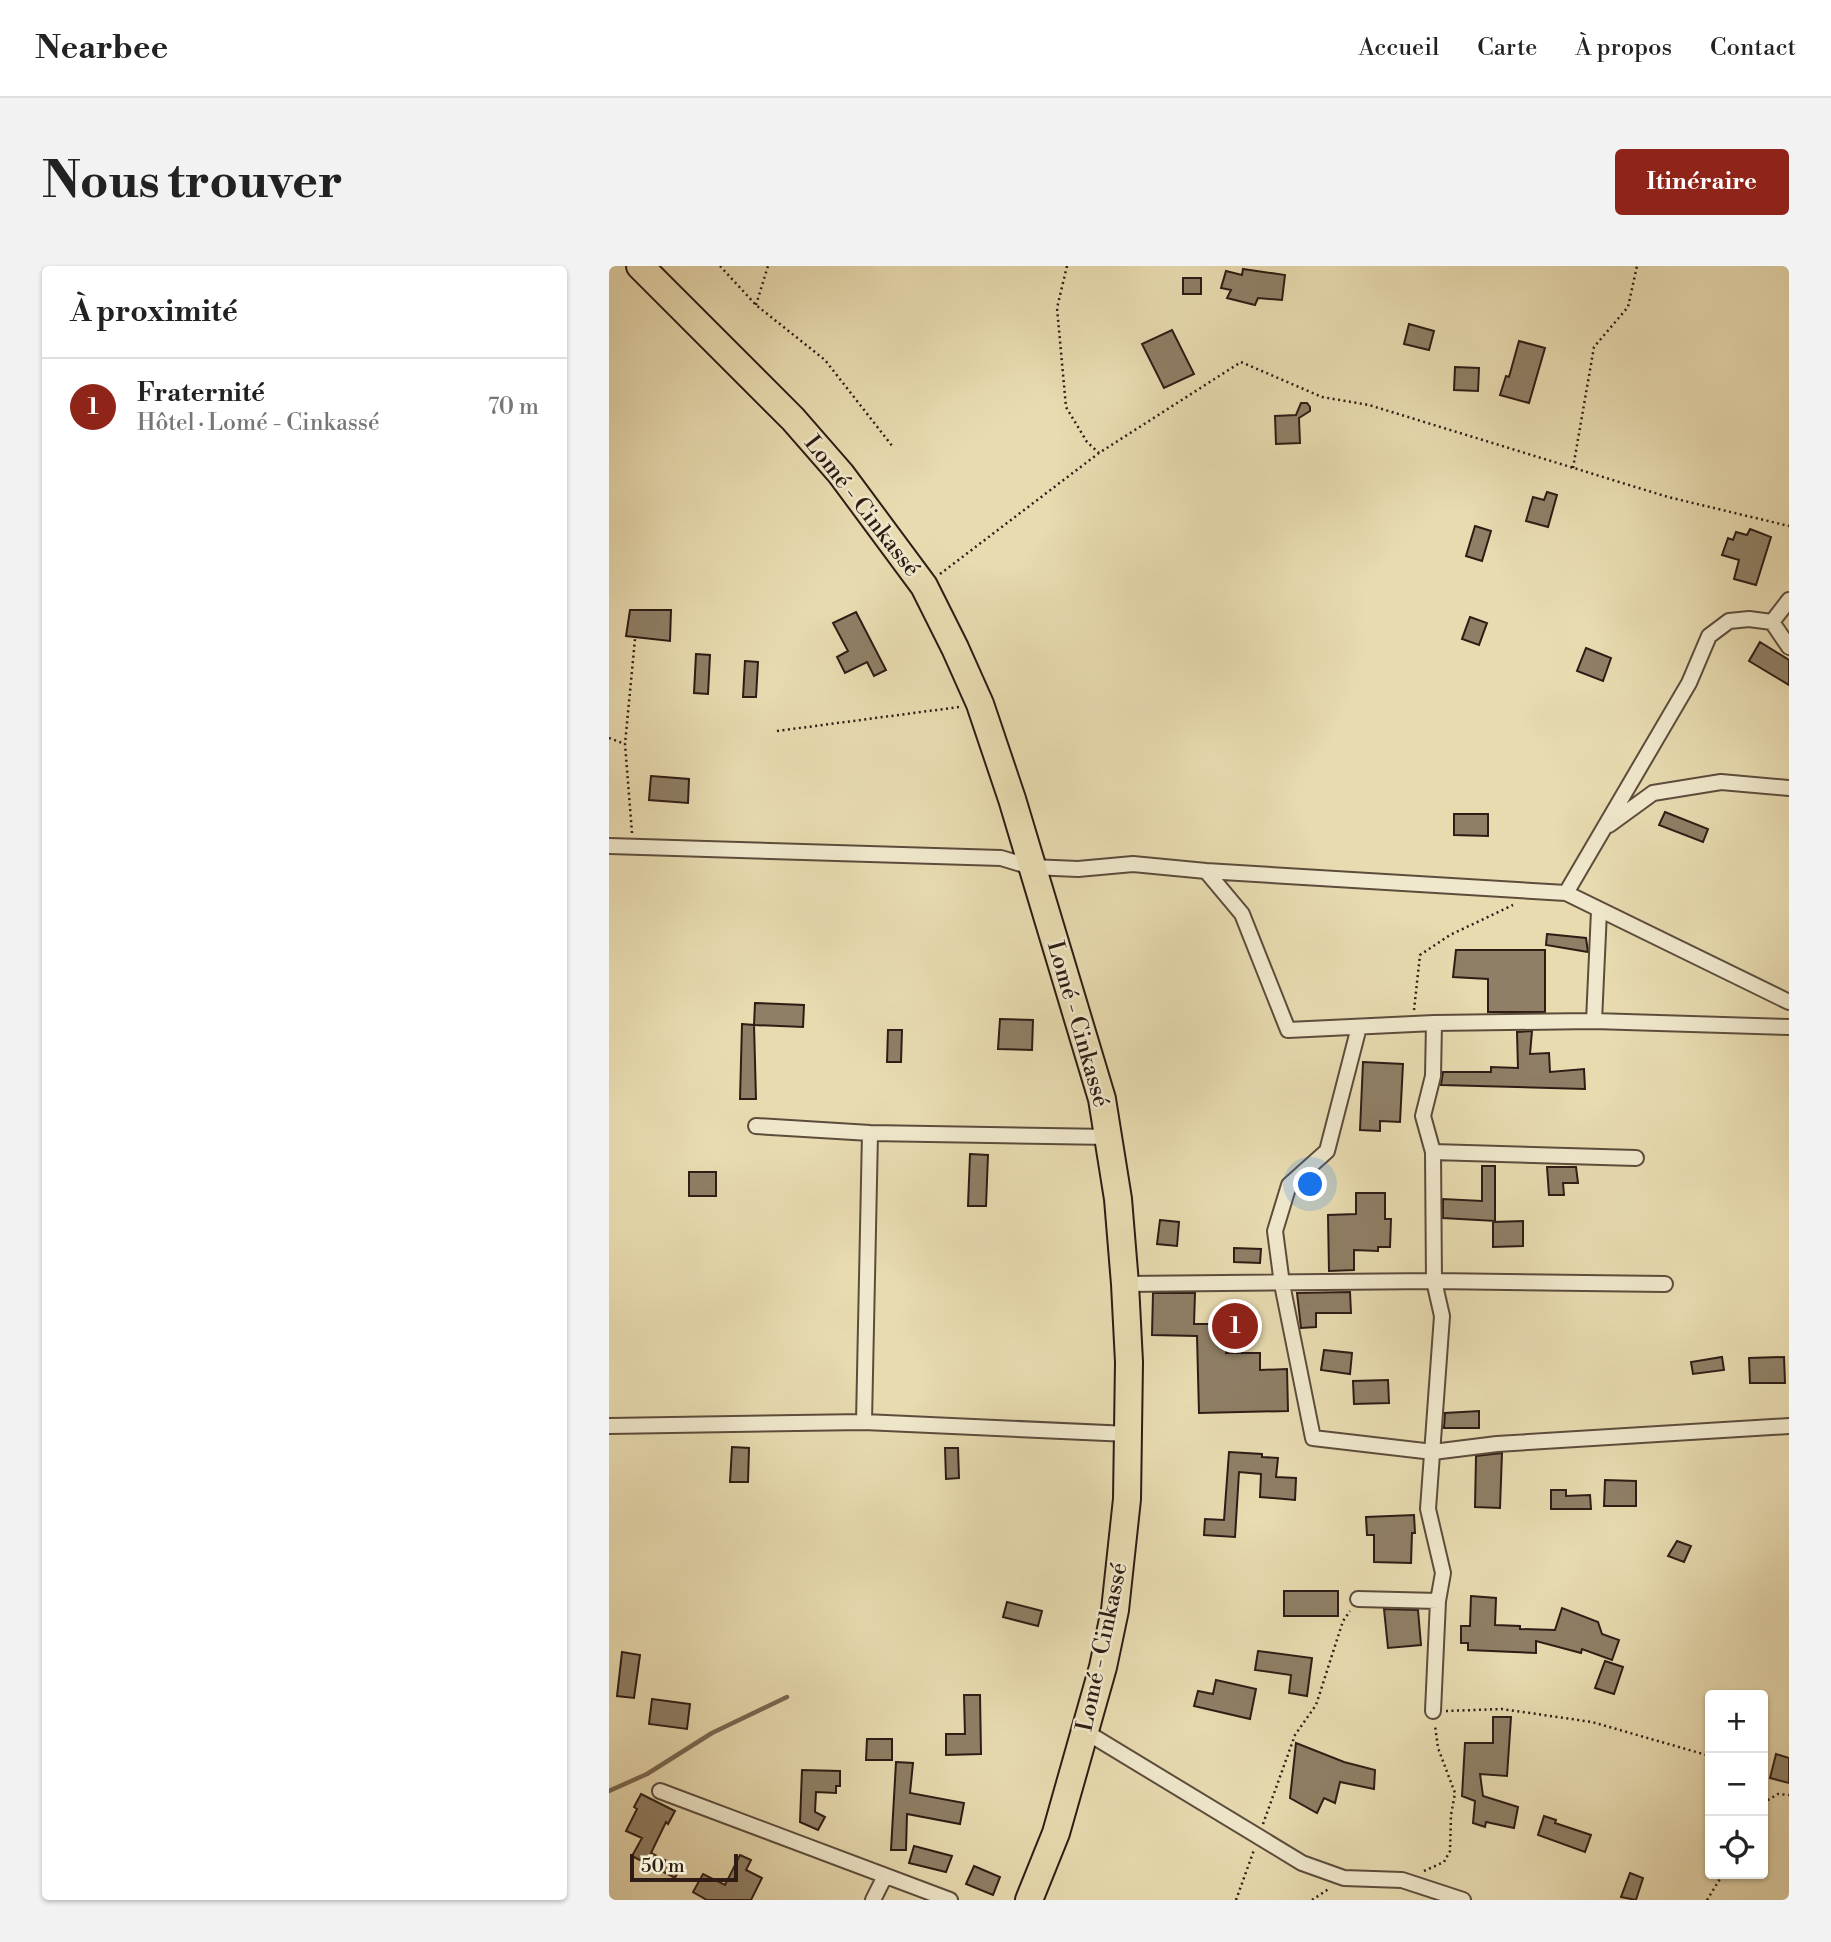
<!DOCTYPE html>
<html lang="fr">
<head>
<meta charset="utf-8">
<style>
	:root { --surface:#fff; --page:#f2f2f2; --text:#222; --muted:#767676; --line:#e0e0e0; --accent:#8f2418 }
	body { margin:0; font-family:"Libre Bodoni",serif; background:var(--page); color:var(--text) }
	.controls { position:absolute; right:21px; bottom:21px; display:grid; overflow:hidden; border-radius:7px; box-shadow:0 2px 5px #0004 }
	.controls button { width:63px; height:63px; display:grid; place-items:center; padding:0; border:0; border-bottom:2px solid var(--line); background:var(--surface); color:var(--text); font:35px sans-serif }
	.scale { position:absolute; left:21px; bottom:18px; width:108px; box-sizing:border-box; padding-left:7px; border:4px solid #2e1c15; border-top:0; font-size:19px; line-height:24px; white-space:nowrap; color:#2e1c15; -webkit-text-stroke:5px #f0e8cc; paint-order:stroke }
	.you { position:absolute; left:702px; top:919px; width:24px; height:24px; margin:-18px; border:5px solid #fff; border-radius:50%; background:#1a73e8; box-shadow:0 0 0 10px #1a73e833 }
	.badge { display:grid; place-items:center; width:46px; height:46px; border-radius:50%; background:var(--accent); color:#fff; font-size:23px; font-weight:700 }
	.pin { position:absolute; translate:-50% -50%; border:4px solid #fff; box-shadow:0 2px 7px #0006 }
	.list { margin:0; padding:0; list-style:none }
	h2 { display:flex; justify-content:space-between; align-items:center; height:91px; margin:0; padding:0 28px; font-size:30px }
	h2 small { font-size:23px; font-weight:400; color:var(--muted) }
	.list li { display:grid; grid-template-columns:46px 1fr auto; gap:21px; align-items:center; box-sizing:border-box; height:98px; padding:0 28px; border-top:2px solid var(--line) }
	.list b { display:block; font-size:26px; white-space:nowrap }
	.list p { margin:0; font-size:23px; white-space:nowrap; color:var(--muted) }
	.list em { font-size:23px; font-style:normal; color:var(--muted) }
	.icon { flex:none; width:38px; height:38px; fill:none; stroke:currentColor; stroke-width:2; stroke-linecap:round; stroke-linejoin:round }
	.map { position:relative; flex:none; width:1180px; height:1634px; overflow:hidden; border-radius:7px }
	header { display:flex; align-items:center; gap:42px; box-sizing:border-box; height:98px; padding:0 35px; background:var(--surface); border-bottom:2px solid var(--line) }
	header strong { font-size:33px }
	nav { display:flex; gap:38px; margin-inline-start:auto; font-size:24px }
	.intro { display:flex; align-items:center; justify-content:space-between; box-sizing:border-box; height:168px; padding:0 42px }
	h1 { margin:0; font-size:49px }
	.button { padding:18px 32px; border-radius:7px; background:var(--accent); color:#fff; font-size:24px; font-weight:700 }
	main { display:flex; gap:42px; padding:0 42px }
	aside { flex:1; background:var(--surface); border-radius:7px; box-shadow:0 2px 5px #0004 }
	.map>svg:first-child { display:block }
</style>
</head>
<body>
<header>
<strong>Nearbee</strong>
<nav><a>Accueil</a><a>Carte</a><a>À propos</a><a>Contact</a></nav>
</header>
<div class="intro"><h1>Nous trouver</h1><a class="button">Itinéraire</a></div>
<main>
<aside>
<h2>À proximité<small></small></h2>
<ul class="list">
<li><span class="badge">1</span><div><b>Fraternité</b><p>Hôtel · Lomé - Cinkassé</p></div><em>70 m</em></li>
</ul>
</aside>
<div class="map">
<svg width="1180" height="1634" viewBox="0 0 1180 1634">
	<rect width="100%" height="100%" fill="#e8dbb0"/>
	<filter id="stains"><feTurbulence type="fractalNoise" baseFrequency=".00286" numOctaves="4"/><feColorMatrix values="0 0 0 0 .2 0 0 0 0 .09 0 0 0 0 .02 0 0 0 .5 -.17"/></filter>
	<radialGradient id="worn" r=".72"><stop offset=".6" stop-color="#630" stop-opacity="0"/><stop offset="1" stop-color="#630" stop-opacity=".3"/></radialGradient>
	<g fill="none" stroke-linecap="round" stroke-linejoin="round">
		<path stroke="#786852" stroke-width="4.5" d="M0 1525 38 1508 103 1467 178 1431"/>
	</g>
	<path fill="#8f7f66" stroke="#2e1c15" stroke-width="2" d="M634 3 676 9 673 34 649 32 646 39 618 32 622 24 612 22 617 5 633 9Z
		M574 12H592V28H574Z
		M800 58 825 65 820 84 795 78Z
		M563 64 585 108 555 122 533 78Z
		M910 75 936 82 920 137 891 129 897 110 900 111Z
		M846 101 870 102 869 125 845 124Z
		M692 137H698L701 141V145L690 152 691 177 667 178 666 150 687 149Z
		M938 226 948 229 939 261 917 255 924 231 935 234Z
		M866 260 882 265 873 295 857 290Z
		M1141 263 1162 271 1147 319 1125 313 1130 294 1113 289 1119 272 1124 274 1127 266 1138 269Z
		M21 344H62L61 375 17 370Z
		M247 346 277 404 265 410 258 396 236 407 228 391 239 385 224 357Z
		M861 351 878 357 870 379 853 373Z
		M1151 376 1180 394V419L1140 395Z
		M977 382 1002 392 994 415 968 405Z
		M87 388 101 389 99 428 85 427Z
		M136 395 149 396 147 431H134Z
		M42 510 80 513 79 537 40 534Z
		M1056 546 1099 563 1094 576 1050 559Z
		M845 548H879V570L845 569Z
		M938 668 977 672 979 686 937 679Z
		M847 684H936V746H879V713L844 711Z
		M146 737 195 739 194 761 145 759Z
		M391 753 424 754 423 784 389 783Z
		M133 758 145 759 147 833H131Z
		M279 764H293L292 796H278Z
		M923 765 921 788 940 787 941 806 975 803 976 823 832 819 834 806H882V801L909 802 908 766Z
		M754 796 794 798 791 856 771 855V865L751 864Z
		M361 888 379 889 377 940H359Z
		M873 900H886V955L834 952V933L873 935Z
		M938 901H967L969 917H954L955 929H940Z
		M80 906H107V930H80Z
		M747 927H776V953H782L781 981H769V985L745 984V1004L720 1005 719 949 747 948Z
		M551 954 570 956 568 980 548 978Z
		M914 955V980L884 981V956Z
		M625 982 652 983 651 997 625 996Z
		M741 1026 742 1047H707V1061L692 1062 688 1027Z
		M544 1027H586L585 1058H617V1087H651V1104L678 1103 679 1145 590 1147 588 1070 543 1069Z
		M715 1084 743 1087 741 1108 712 1104Z
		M1113 1091 1115 1104 1084 1108 1082 1096Z
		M1175 1091 1176 1117H1141L1140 1092Z
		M779 1114 780 1137 745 1138 744 1115Z
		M870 1145V1162H835L836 1147Z
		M123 1181 140 1182 139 1216H121Z
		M336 1182H349L350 1212 337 1213Z
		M620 1186 653 1188V1191L669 1192 667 1211 687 1212 686 1234 651 1231 652 1208 630 1206 626 1271 595 1269 596 1253 615 1254Z
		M893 1187 891 1242 866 1241 867 1190Z
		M996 1214 1027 1215V1240H995Z
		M942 1224H957V1230L981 1229 982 1243H942Z
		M805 1249 806 1267H803L802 1297 765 1296V1269H758L757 1251Z
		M1068 1275 1082 1280 1075 1296 1059 1290Z
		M675 1325H729V1350H675Z
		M862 1330 887 1332 886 1359 911 1360V1363L946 1364 953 1342 989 1356 993 1368 1010 1374 1003 1394 973 1383 972 1387 927 1375V1387L859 1384V1377H852V1360H861Z
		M398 1336 433 1345 429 1360 394 1351Z
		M775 1343 809 1344 812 1379 779 1382Z
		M649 1385 703 1392 698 1430 680 1427 682 1409 646 1404Z
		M13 1386 31 1389 25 1432 8 1430Z
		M996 1395 1014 1401 1005 1428 986 1422Z
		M607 1414 647 1423 641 1453 585 1440 589 1425 604 1428Z
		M355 1429H371L372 1488 337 1489V1468H356Z
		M43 1433 81 1438 78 1463 40 1458Z
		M884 1451H902L898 1510 871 1508 874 1530 909 1541 905 1562 877 1556 876 1561 864 1557 866 1535 853 1530 856 1477H884Z
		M258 1473H283V1494H257Z
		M687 1477 735 1496 766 1504 765 1523 731 1516 726 1537 715 1532 708 1547 681 1532Z
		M1167 1488 1180 1492V1517L1161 1512Z
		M287 1496 304 1497 301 1527 355 1537 351 1558 298 1548 297 1584H282Z
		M193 1504 231 1505V1520H227V1527L207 1526 206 1546 216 1551 209 1564 191 1556Z
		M32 1528 66 1545 59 1558 57 1556 42 1587 71 1602 66 1612 23 1590 33 1572 17 1565 28 1543 25 1541Z
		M935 1550 947 1554 946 1557 982 1569 976 1586 929 1569Z
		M305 1580 343 1590 337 1606 300 1597Z
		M131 1589 142 1594 137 1604 153 1612 142 1634H98L84 1626 94 1608 116 1619Z
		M365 1600 391 1611 384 1629 357 1618Z
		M1021 1607 1034 1612 1027 1634 1012 1631Z"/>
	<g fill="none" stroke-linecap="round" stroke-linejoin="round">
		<g stroke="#5c4c3c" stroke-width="18">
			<path id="street" d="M1163 356 1180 334
				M1000 559 1044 527 1112 516 1180 522
				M0 580 392 592 422 601 469 603 524 598 597 605 957 627 1180 736
				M597 605 633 648 679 764 825 757 985 755 1180 761
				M957 627 1080 417 1100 370 1120 355 1140 353 1163 356 1180 381
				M985 755 990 645
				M750 761 718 885 680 919 666 965 673 1018 704 1172 824 1186 888 1178 1180 1160
				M147 860 261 867 501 871
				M824 886 1027 892
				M516 1018 825 1015 1056 1018
				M255 1156 520 1168
				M0 1160 255 1156 261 867
				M749 1333 829 1335
				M824 1445 829 1335 834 1307 819 1243 833 1050 825 1015 824 886 814 850 824 810 825 757
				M477 1466 693 1597 735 1612 793 1614 854 1634
				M51 1525 341 1634
				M264 1634 276 1610"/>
		</g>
		<g stroke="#2e1c15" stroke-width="30">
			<path id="highway" d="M31 0 184 153 232 208 315 320 346 382 371 438 403 533 493 833 509 933 516 1018 520 1096 518 1233 506 1344 494 1401 447 1567 420 1634"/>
		</g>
		<path stroke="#2e1c15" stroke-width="2.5" stroke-dasharray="2 3.5" stroke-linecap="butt" d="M111 0 147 39 216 94 284 181
			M458 0 448 42 457 141 478 176 490 187
			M147 39 159 0
			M964 202 985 81 1019 41 1028 0
			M331 308 490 187 632 96 713 131 760 139 1059 231 1180 260
			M168 465 350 441
			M0 472 16 478
			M23 567 16 478 26 373
			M805 744 811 689 841 669 904 639
			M837 1445 893 1443 983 1456 1101 1490
			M1154 1537 1169 1528 1180 1529
			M654 1558 686 1469 707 1439 734 1355 741 1345
			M815 1605 835 1596 841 1585 842 1549 846 1527 829 1482 826 1459
			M627 1634 645 1584
			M703 1634 721 1622
			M1098 1634 1114 1608"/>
		<use href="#street" stroke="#f0e8cc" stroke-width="14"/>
		<use href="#highway" stroke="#e8dbb0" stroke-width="26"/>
	</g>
	<g text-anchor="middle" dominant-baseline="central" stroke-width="5" stroke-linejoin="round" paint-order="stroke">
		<g font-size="23" fill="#2e1c15" stroke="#f0e8cc">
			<text transform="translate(253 240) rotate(52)">Lomé - Cinkassé</text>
			<text transform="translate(469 758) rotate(74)">Lomé - Cinkassé</text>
			<text transform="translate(493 1381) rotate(-78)">Lomé - Cinkassé</text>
		</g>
	</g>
	<rect width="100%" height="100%" filter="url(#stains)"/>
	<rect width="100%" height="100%" fill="url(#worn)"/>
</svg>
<div class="controls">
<button>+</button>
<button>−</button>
<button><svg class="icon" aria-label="locate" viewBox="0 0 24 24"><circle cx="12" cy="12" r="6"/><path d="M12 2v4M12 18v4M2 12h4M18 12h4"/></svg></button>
</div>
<div class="scale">50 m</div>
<div class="you"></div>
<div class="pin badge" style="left:626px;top:1060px">1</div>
</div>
</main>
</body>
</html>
